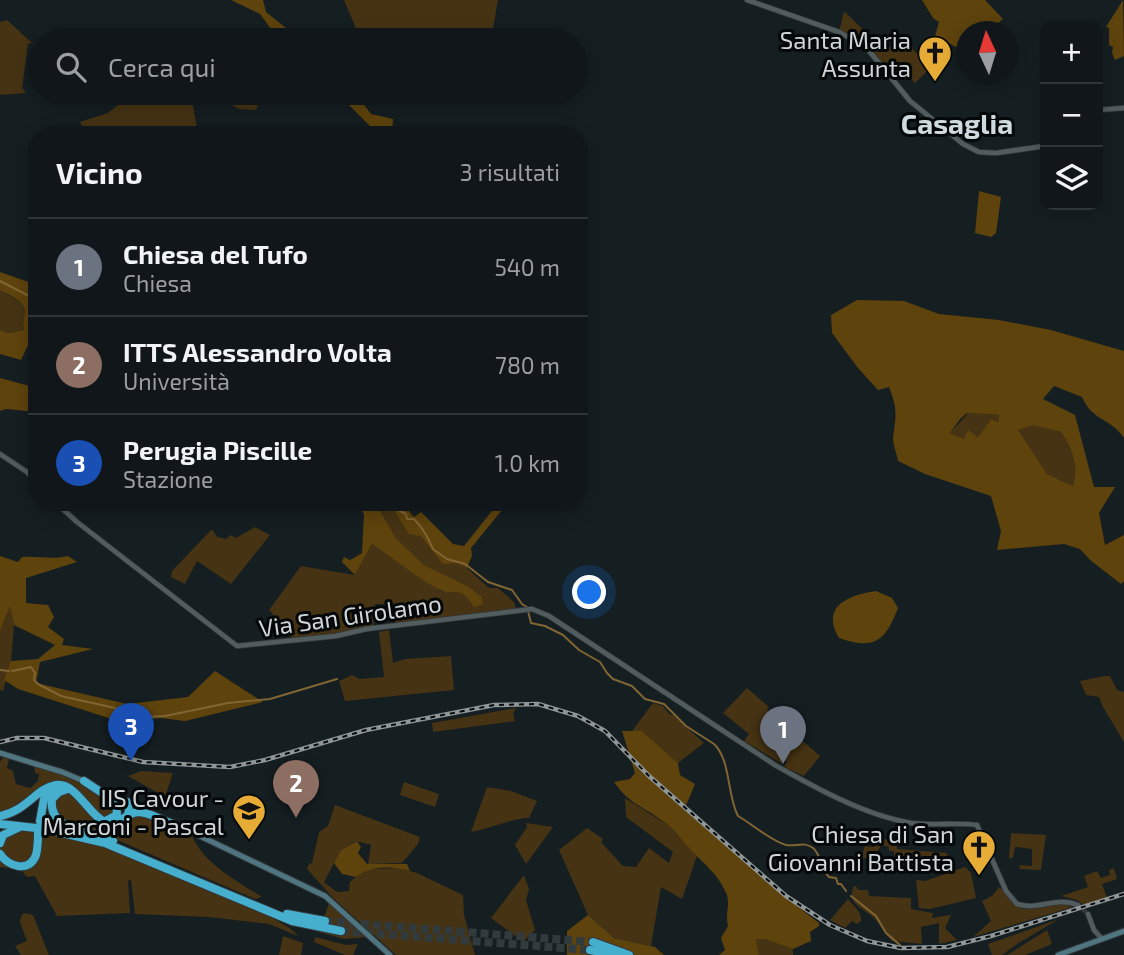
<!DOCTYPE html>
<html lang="it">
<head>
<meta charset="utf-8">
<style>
	:root { --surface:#101619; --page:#191f22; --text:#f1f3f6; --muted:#9c9fa2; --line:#303538; --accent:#d93025 }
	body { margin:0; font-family:"Exo 2",sans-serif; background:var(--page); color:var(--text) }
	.controls { position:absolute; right:21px; top:21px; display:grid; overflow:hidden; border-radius:14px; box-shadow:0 4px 18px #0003 }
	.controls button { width:63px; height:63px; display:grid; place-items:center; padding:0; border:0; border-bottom:2px solid var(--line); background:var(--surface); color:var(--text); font:35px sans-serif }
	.compass { position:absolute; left:956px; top:21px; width:63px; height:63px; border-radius:50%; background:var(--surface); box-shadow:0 4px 18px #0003; rotate:356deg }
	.you { position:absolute; left:590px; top:593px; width:24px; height:24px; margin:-18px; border:5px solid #fff; border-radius:50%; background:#1a73e8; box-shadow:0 0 0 10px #1a73e833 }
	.badge { display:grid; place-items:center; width:46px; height:46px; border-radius:50%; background:var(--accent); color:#fff; font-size:23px; font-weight:700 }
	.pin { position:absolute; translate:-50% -58px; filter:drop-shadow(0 2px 4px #0008) }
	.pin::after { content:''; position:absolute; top:37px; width:24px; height:21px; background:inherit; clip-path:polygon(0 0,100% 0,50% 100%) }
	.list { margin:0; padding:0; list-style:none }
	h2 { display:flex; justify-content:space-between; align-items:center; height:91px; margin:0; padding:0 28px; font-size:30px }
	h2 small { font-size:23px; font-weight:400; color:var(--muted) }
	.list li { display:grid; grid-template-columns:46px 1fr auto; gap:21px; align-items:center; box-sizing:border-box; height:98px; padding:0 28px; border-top:2px solid var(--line) }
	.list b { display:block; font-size:26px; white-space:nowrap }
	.list p { margin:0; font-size:23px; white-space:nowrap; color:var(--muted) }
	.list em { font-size:23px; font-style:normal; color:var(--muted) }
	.icon { flex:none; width:38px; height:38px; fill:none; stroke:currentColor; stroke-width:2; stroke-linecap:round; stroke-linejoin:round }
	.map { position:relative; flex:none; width:1124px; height:955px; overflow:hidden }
	.search { position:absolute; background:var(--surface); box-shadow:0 4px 18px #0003; left:28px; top:28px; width:560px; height:77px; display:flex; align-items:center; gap:18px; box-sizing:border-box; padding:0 24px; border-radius:38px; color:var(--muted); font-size:26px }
	.panel { position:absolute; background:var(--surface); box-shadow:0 4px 18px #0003; left:28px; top:126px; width:560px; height:385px; border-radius:28px }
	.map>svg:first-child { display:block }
</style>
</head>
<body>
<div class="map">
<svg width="1124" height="955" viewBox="0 0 1124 955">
	<rect width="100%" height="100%" fill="#151e21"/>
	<path fill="#453313" d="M344 0H498L491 40H367L357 31Z
		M844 11 885 51 901 36 930 68 915 83 902 69 891 77 866 47 839 32Z
		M7 20 32 43 28 44 22 88 26 93 0 95V22Z
		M133 93H191L198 135H87L80 122 108 113Z
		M210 93H263L256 110 239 109Z
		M0 290C9 296 25 301 25 312 24 319 22 323 24 330L9 333 0 330Z
		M968 413 999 415 998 422 991 419 978 437 968 431 965 440 950 433Z
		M1032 424 1061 432C1072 451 1079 465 1073 486L1047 474 1017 430Z
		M375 502H389L414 534 421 536 456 563 467 568 489 588H498L514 602 517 611 395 625V604H375L373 628 307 639 292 638 269 610 301 566 355 575 372 544 441 591 457 590 483 604 482 597 468 586 424 565 396 538Z
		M255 527 270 535 231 584 197 561 185 584 171 577 172 571 212 529 217 537 226 539 231 535 236 538Z
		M10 604 14 625 11 661 3 691 0 690V631Z
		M389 630 393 663 405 659 451 656 454 690 345 701 339 681 352 675 360 679 384 677 379 632Z
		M1105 676H1110L1117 690 1124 692V742L1103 707 1099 697 1086 695 1080 681Z
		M747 688 769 707 767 710 820 756 804 776 784 767 787 762 784 759 781 763 744 741 749 734 723 713Z
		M653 703 663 706 669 714 673 715 704 743 678 763 642 731H632Z
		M516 708 513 714 515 721 433 732 432 723Z
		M3 757 9 759 7 768 13 771 16 784 30 788 38 781 39 774 35 773 34 766 67 776 114 802 116 812 104 819 65 783 11 812 0 814V762Z
		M141 771 173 773 165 797 128 776Z
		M404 782 439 794 435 807 400 795Z
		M487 787 511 791 537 801 529 818C511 818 490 829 471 832Z
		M70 792 98 820 136 814 191 833C202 863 237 881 262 897L255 899 110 837 65 824 55 816V796Z
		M625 798 668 825 697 856 682 899 661 887 651 946 614 938 588 915 559 850 587 828 603 839 601 842 623 866 636 867 649 848 669 863 673 852 626 817Z
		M335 805 420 837 418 844 402 863 368 864 371 845 356 841 341 850 324 882 337 892 349 891 350 882 365 869 399 868 417 873 463 895 464 915 475 955H396L333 898 307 869 309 864 312 863 319 832 328 826Z
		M526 823 553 827 526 864 515 845 527 827Z
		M15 829C106 834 190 880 272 915 279 925 291 926 298 936L269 924 209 917 135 914 131 880 128 881 130 913 57 916 35 876 27 877 21 870 0 867V842Z
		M1011 833 1046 835 1041 870 1019 869 1020 865 1032 866V849L1015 847 1013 858H1009Z
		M868 837 897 841V849L947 853V858L938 860V862H932V865L919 864 918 867H905V864L894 860V851H889V847L881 845 874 859 861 858 865 846 874 847 875 842Z
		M965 867 971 873 976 898 930 909 919 908 916 880 925 881Z
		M1114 868 1117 879 1102 884 1107 898 1084 905 1077 900 1061 896 1088 887 1084 876 1097 871 1101 878 1110 875 1109 870Z
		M524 875 529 889 526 900 535 930 523 942 491 918Z
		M854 886H856L858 890H868L869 896 911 898V909L933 913 932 918 951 915 945 928 957 940 939 944V923L921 927 922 944 892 941C885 933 880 924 873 917 862 907 846 904 854 886Z
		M999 887C1006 892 1009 902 1018 907 1036 915 1053 897 1073 907L973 937 991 921 982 901 992 896Z
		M848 899C854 907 862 911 861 921L857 924 852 921 845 928 830 920Z
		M329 902 368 937 344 939 308 929 342 933 322 925Z
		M26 913 33 915 49 955H21L15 946 27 941 20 922 22 914Z
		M1059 919 1017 944 1002 955H992L988 944Z
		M1047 930 1052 944 1025 955H1007Z
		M283 936 303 943 301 955H279Z
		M315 937 346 945 358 944 353 955H345L314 942Z
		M756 939H764L793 949V955H759Z"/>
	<path fill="#5e430c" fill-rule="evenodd" d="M231 0H263L266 12 301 40H279L260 14Z
		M922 0H985L1003 19 988 31 967 32 966 47H956L935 36 939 22 933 18Z
		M1123 0 1124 56 1115 60 1112 53 1113 47 1109 45V28L1106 27Z
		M337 93H355L371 114 393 119 392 135H379Z
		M979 191 1001 197 996 233 991 237 975 233Z
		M0 272 37 285V346L29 343 21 360 0 354V330L9 333 24 330C22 323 24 319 25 312 25 301 9 295 0 290Z
		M857 300 904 301 939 314 999 320 1051 330 1124 351V438C1111 418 1092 421 1082 397L1054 386 1043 399 1075 415 1094 487H1115L1099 513 1105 545 1124 535V581L1121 584 1090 560 1080 549 1064 544 997 550 1001 531 991 496 925 474 898 461C897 454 893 445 893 438 896 415 898 410 889 387L878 390 858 368 832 333 831 315ZM967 413 999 415 998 422 991 419 978 437 968 430 964 439 950 433 960 419ZM1033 425 1061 432C1072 450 1079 465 1073 486L1047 474 1018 430Z
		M0 378 37 388V412L6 409 0 411Z
		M354 502H375L396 538 424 565 468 586 482 597 483 604 474 607C458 582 455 598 438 589 415 576 394 559 372 544L355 575 342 562 344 557 350 560 362 553 364 514Z
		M389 502H401L414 517 421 512 453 544 464 546 499 502 507 504 471 548 472 556 467 568 456 563 443 564 421 536 409 534Z
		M0 556 18 562 22 557C39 556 51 560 68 556L77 562 26 578V603L48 605 54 617 48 627 64 639 62 645 93 649 40 662 36 683 127 704 188 697 215 671 263 702 185 721 161 718 121 722 18 689 4 680 11 661 38 659 55 645 14 625 10 606 0 631Z
		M876 591 892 598 898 608C885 642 874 650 839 638 820 606 849 595 876 591Z
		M622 731H642L678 763 680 775 695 784 684 810C731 845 772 888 819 923V926L810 932 811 941 793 949 764 939H756L759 955H719L725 950 721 938 728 926C725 914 730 905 727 895 719 875 704 864 690 849 681 840 674 829 664 822 643 806 630 805 614 782L630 779 635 773Z
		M357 841 361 847 358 853 367 864H407L410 871C393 866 370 865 356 877L342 874 334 863 341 850Z
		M588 915 614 938 655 947 664 955H567V931Z"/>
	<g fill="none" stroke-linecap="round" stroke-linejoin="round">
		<path stroke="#816533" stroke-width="2" d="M0 281 31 297H37
			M393 502 398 510 406 514 407 519H414C424 529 428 538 433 549L447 559 465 564 488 582 512 590 522 604 527 607 531 623 545 626 563 635 579 650 600 662 607 673 613 679 632 686 645 699 664 704 686 726 714 744C731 760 727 796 738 816 752 824 771 841 786 845 796 847 804 841 813 848 821 854 820 868 829 877L836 878 838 884H841L846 891
			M0 670 9 671
			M12 671 31 667 35 673 34 680 38 684 61 696 115 708 125 714 145 717 165 716 228 703 270 699 337 679
			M851 896 876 916 886 933 900 945"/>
		<path stroke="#313a3c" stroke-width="4.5" stroke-dasharray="4.5 2" stroke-linecap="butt" d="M1078 905 1088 914"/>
		<path stroke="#313a3c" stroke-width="8" stroke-dasharray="8 4" stroke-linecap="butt" d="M325 921 593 942
			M341 931 590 950"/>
		<g stroke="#34393c" stroke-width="6">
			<path id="tertiary" d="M747 0 839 32 866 47 910 101 963 144 979 152 996 153 1045 146
				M1098 110 1124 108
				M0 454 27 472 37 483
				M55 502 77 522 237 646 336 636 366 629 532 609 549 616 775 765C816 788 864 815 911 823 933 826 956 822 977 825L1006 891 1017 904C1038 911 1056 896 1078 905
				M1088 914 1094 930 1102 939"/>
		</g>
		<g stroke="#34393c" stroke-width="7">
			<path id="secondary" d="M0 753 62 772 86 782
				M105 791 146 811
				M177 825 325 896 390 955
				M1058 955 1124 931"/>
		</g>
		<g stroke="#34393c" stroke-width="10">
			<path id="motorway" d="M84 781 116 802 117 815 107 820
				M68 789 59 792 52 799C48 832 91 830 113 841
				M0 816C27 811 36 788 56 785 75 782 88 813 103 821 118 829 124 813 138 812 151 812 166 823 179 826
				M127 817 129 811 127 802
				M40 821 44 799 55 790
				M0 824 45 829 105 843 292 921 341 931
				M0 843 3 835 18 828
				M0 854C8 866 29 874 36 855 38 848 38 840 38 832
				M287 914 325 921
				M593 942 629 955
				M590 950 614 955"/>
		</g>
		<use href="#tertiary" stroke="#515c5f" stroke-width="4.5"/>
		<use href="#secondary" stroke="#4e7580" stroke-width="5"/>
		<use href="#motorway" stroke="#46afce" stroke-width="8"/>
		<g stroke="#8f9698" stroke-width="4.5">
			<path id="rail" d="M0 742 17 738H44L143 762 230 767 265 760 366 730 494 705 538 704 578 716 605 731 649 776 786 896 830 925 867 941 901 948 947 947 991 936 1124 894"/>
		</g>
		<use href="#rail" stroke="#050809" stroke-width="2" stroke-dasharray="5" stroke-linecap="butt"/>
	</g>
	<defs>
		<g id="church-pin" transform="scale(1.75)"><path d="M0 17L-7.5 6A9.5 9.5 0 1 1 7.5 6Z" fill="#e7ac36" stroke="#050809"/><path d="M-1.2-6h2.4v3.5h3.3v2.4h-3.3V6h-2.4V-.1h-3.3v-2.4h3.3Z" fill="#111"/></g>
		<g id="university-pin" transform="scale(1.75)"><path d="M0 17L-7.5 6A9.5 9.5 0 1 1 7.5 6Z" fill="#e7ac36" stroke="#050809"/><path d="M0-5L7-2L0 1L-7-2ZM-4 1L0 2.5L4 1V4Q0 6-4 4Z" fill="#111"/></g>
	</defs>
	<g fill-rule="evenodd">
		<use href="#church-pin" x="935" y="53"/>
		<use href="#university-pin" x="249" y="811"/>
		<use href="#church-pin" x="979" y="847"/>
	</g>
	<g text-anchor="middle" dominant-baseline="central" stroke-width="6" stroke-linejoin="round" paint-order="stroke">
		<g font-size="24" fill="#d0d6d8" stroke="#050809" text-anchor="end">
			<text x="911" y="39">Santa Maria<tspan x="911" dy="28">Assunta</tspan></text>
			<text x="224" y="797">IIS Cavour -<tspan x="224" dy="28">Marconi - Pascal</tspan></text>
			<text x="954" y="833">Chiesa di San<tspan x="954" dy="28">Giovanni Battista</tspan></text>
		</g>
		<g font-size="24" fill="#d0d6d8" stroke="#050809">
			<text transform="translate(350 615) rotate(-8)">Via San Girolamo</text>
		</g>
		<g font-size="28" font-weight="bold" fill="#cedade" stroke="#050809">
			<text x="957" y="123">Casaglia</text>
		</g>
	</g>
</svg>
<div class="controls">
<button>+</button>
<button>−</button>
<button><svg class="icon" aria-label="layers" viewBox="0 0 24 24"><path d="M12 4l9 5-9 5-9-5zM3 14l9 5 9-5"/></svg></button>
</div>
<svg class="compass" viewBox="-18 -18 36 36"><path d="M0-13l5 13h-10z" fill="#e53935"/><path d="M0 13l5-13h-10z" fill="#9c9fa2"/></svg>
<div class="you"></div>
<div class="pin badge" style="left:783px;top:764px;background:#6b7280">1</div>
<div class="pin badge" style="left:296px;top:818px;background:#8d6e63">2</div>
<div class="pin badge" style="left:131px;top:761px;background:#1a4fb4">3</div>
<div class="search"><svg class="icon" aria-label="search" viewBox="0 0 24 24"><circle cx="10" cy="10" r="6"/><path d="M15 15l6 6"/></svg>Cerca qui</div>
<section class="panel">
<h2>Vicino<small>3 risultati</small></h2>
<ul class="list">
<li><span class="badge" style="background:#6b7280">1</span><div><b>Chiesa del Tufo</b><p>Chiesa</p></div><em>540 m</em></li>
<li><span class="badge" style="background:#8d6e63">2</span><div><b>ITTS Alessandro Volta</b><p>Università</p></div><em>780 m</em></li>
<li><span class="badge" style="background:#1a4fb4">3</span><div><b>Perugia Piscille</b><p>Stazione</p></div><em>1.0 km</em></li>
</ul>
</section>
</div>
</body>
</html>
